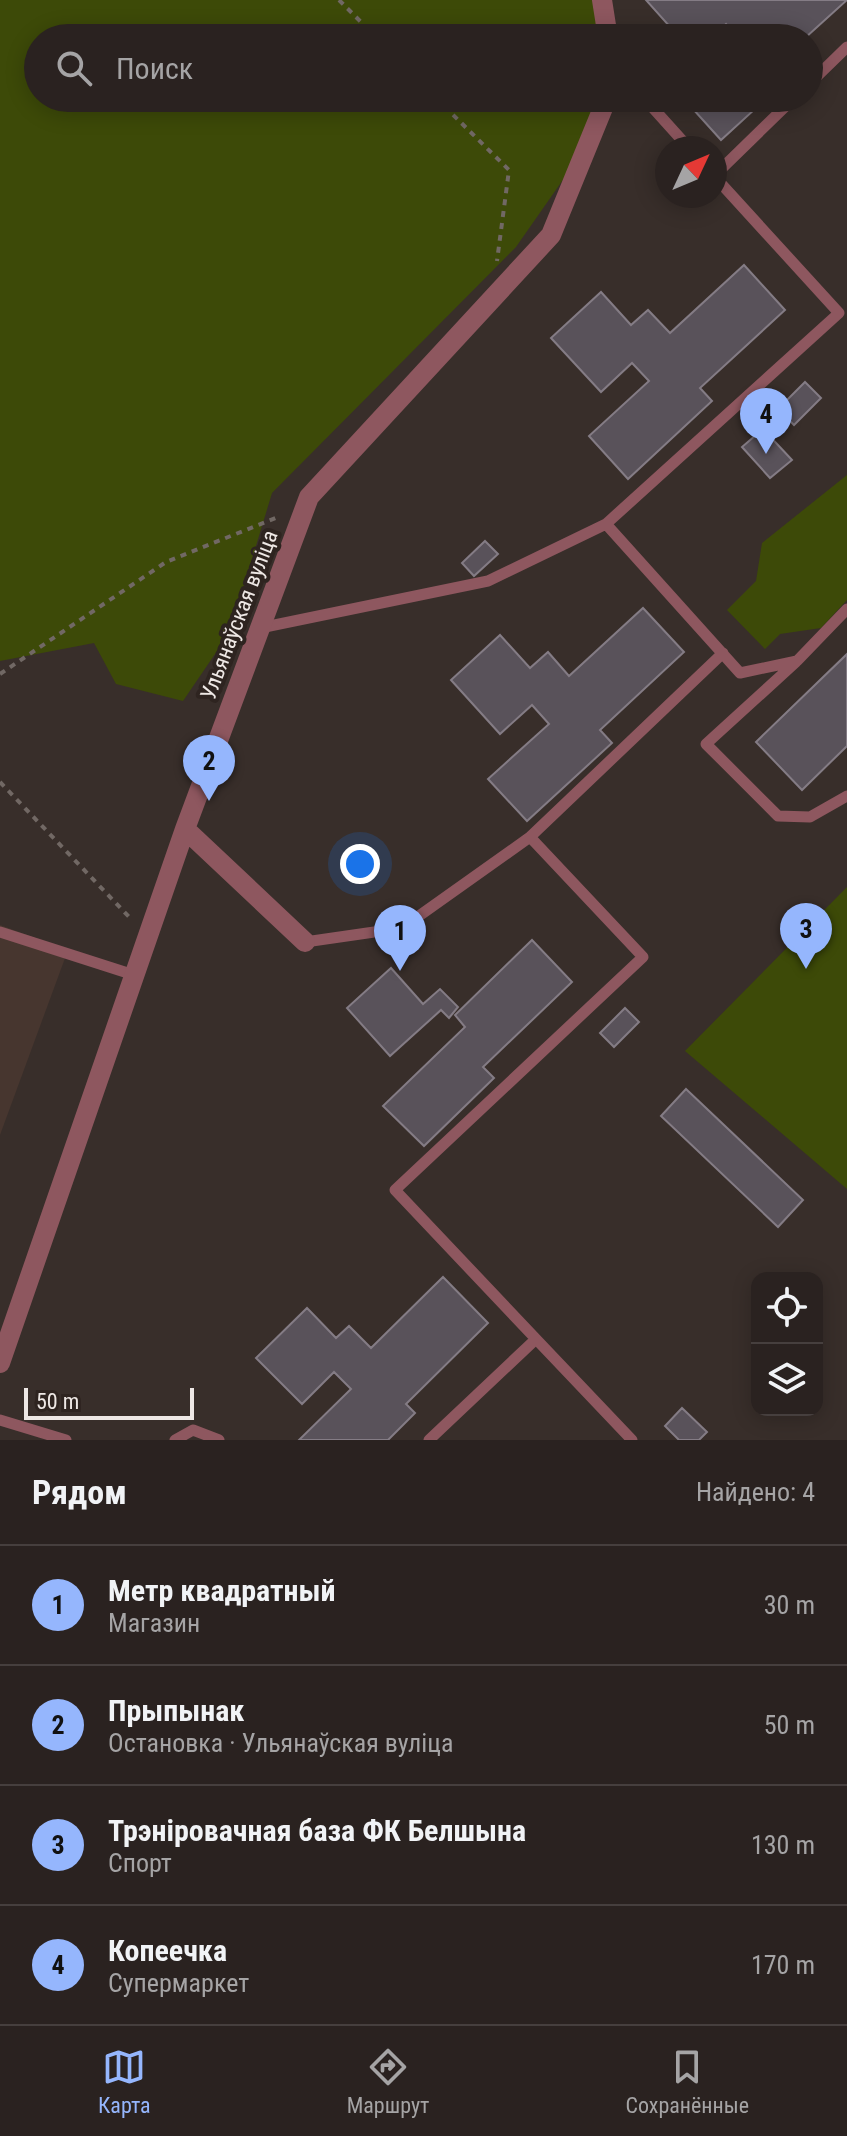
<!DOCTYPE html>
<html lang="ru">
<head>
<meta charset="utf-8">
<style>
	:root { --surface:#2a2220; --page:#362f2d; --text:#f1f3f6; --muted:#a5a4a5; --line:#463f3e; --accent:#95b6fd }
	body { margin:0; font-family:"Roboto Condensed",sans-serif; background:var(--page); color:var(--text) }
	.controls { position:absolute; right:24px; bottom:24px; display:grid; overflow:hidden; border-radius:16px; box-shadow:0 4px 20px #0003 }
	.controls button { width:72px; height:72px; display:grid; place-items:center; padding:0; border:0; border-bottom:2px solid var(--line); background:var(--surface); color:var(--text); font:40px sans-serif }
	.compass { position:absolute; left:655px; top:136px; width:72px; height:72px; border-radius:50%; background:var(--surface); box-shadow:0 4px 20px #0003; rotate:46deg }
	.scale { position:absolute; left:24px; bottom:20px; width:170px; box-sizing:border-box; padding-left:8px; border:4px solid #eee8e5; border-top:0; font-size:22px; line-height:28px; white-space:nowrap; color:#eee8e5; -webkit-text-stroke:6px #2e2420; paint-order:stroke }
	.you { position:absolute; left:360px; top:864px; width:28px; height:28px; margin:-20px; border:6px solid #fff; border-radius:50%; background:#1a73e8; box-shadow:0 0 0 12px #1a73e833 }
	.badge { display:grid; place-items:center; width:52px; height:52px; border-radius:50%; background:var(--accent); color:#111; font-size:26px; font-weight:700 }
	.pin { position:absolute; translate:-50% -66px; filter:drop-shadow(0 2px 4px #0008) }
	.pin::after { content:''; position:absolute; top:42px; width:28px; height:24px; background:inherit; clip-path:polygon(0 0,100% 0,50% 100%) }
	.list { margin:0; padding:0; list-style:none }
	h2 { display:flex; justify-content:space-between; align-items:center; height:104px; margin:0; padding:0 32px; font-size:34px }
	h2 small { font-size:26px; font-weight:400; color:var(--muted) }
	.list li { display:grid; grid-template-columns:52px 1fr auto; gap:24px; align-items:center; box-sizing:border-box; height:120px; padding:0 32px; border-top:2px solid var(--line) }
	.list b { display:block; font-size:30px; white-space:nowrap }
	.list p { margin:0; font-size:26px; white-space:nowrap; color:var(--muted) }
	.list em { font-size:26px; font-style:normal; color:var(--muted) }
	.icon { flex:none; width:44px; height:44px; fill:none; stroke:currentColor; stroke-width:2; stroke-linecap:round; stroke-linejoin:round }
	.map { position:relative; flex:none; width:847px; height:1440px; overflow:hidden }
	.search { position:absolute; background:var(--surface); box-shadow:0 4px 20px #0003; left:24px; right:24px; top:24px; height:88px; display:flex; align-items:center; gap:20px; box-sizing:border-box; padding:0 28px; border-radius:44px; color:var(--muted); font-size:30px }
	.sheet { height:584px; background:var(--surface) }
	nav { display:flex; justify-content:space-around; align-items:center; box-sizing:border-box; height:112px; border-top:2px solid var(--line); background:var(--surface); font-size:22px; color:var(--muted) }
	nav a { display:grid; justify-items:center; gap:4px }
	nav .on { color:var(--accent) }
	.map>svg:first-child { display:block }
</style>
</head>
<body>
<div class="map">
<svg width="847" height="1440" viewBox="0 0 847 1440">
	<rect width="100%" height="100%" fill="#382e2a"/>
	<path fill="#47362f" d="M0 925 68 950 0 1135Z"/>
	<path fill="#3d4a08" d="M0 0H606L608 38H38V98H604L567 174 516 247 272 493 230 632 183 701 116 684 94 643 0 661Z
		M847 475V600L821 628 780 634 765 649 727 610 756 581 762 543Z
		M847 887V1189L685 1051Z"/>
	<path fill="#59525a" stroke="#847c85" stroke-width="2" d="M646 0H847L805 38H738L726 24 711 38H680Z
		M683 98H767L721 140Z
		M744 265 785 310 700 388 712 401 628 479 589 436 649 381 632 363 601 392 551 338 601 292 631 325 648 310 670 333Z
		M805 382 821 398 794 425 778 409Z
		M763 429 792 460 770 478 742 447Z
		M485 541 498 554 474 576 462 563Z
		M643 608 684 652 600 730 612 743 527 821 488 779 549 724 532 705 500 734 451 680 500 635 530 668 548 652 569 676Z
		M847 654V746L802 790 756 742Z
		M532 940 572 982 483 1067 494 1078 424 1146 383 1106 465 1027 455 1015Z
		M391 968 423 1004 440 989 458 1007 449 1018 441 1010 390 1056 347 1008Z
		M625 1008 639 1022 614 1047 600 1033Z
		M686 1089 803 1200 778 1227 661 1116Z
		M443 1277 488 1323 406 1404 415 1413 388 1440H299L351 1389 334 1372 302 1404 256 1358 307 1308 336 1338 349 1326 371 1348Z
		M682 1408 707 1432 699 1440H679L665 1426Z"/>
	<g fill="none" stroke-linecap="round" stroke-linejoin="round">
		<path stroke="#716864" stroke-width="4" stroke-dasharray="6 6" stroke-linecap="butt" d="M339 0 377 38
			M436 98 509 170 497 261
			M0 674 166 562 278 517
			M0 782 132 920"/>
		<path stroke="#8e575f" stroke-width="11" d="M809 84 847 47
			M644 98 689 148
			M715 175 794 98
			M606 524 839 313 715 177
			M260 628 488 581 606 524 740 673 797 661 847 609
			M796 662 706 744 778 816 810 817 847 796
			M0 932 134 975
			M305 942 402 928 530 837
			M536 1339 395 1190 643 957 530 837 723 653
			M0 1420 66 1440
			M175 1440 193 1430 219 1440
			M429 1440 536 1339 632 1440"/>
		<path stroke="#8e575f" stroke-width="20" d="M602 0 608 38
			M185 829 305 942
			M0 1363 185 829 309 497 551 235 607 98"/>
	</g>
	<g text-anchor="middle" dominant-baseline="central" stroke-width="8" stroke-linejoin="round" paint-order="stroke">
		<g font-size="22" fill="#eee8e5" stroke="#2e2420">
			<text transform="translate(239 615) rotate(-69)">Ульянаўская вуліца</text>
		</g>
	</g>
</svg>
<div class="controls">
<button><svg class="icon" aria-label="locate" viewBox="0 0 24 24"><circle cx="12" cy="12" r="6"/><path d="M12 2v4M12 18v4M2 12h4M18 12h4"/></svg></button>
<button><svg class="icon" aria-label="layers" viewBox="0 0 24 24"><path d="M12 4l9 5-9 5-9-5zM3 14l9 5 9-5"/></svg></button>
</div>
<svg class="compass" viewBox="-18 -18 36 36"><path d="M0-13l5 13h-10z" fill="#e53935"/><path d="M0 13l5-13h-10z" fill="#a5a4a5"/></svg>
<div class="scale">50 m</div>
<div class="you"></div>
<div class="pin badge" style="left:400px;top:971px">1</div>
<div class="pin badge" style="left:209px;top:801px">2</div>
<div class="pin badge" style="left:806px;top:969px">3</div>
<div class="pin badge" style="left:766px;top:454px">4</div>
<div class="search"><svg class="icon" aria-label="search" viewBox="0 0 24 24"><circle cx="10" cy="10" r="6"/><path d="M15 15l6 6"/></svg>Поиск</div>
</div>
<section class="sheet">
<h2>Рядом<small>Найдено: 4</small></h2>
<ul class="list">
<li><span class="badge">1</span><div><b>Метр квадратный</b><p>Магазин</p></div><em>30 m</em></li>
<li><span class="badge">2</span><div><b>Прыпынак</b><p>Остановка · Ульянаўская вуліца</p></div><em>50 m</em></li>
<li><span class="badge">3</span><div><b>Трэніровачная база ФК Белшына</b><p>Спорт</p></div><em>130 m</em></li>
<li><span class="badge">4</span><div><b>Копеечка</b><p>Супермаркет</p></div><em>170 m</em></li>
</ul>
</section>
<nav>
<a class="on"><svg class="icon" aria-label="map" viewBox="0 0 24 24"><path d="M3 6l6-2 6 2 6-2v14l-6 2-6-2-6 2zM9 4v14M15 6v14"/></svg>Карта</a>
<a><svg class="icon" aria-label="directions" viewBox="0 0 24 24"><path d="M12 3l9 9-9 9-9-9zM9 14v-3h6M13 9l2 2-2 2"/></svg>Маршрут</a>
<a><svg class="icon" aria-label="saved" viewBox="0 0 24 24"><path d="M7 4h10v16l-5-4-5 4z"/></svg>Сохранённые</a>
</nav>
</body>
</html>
